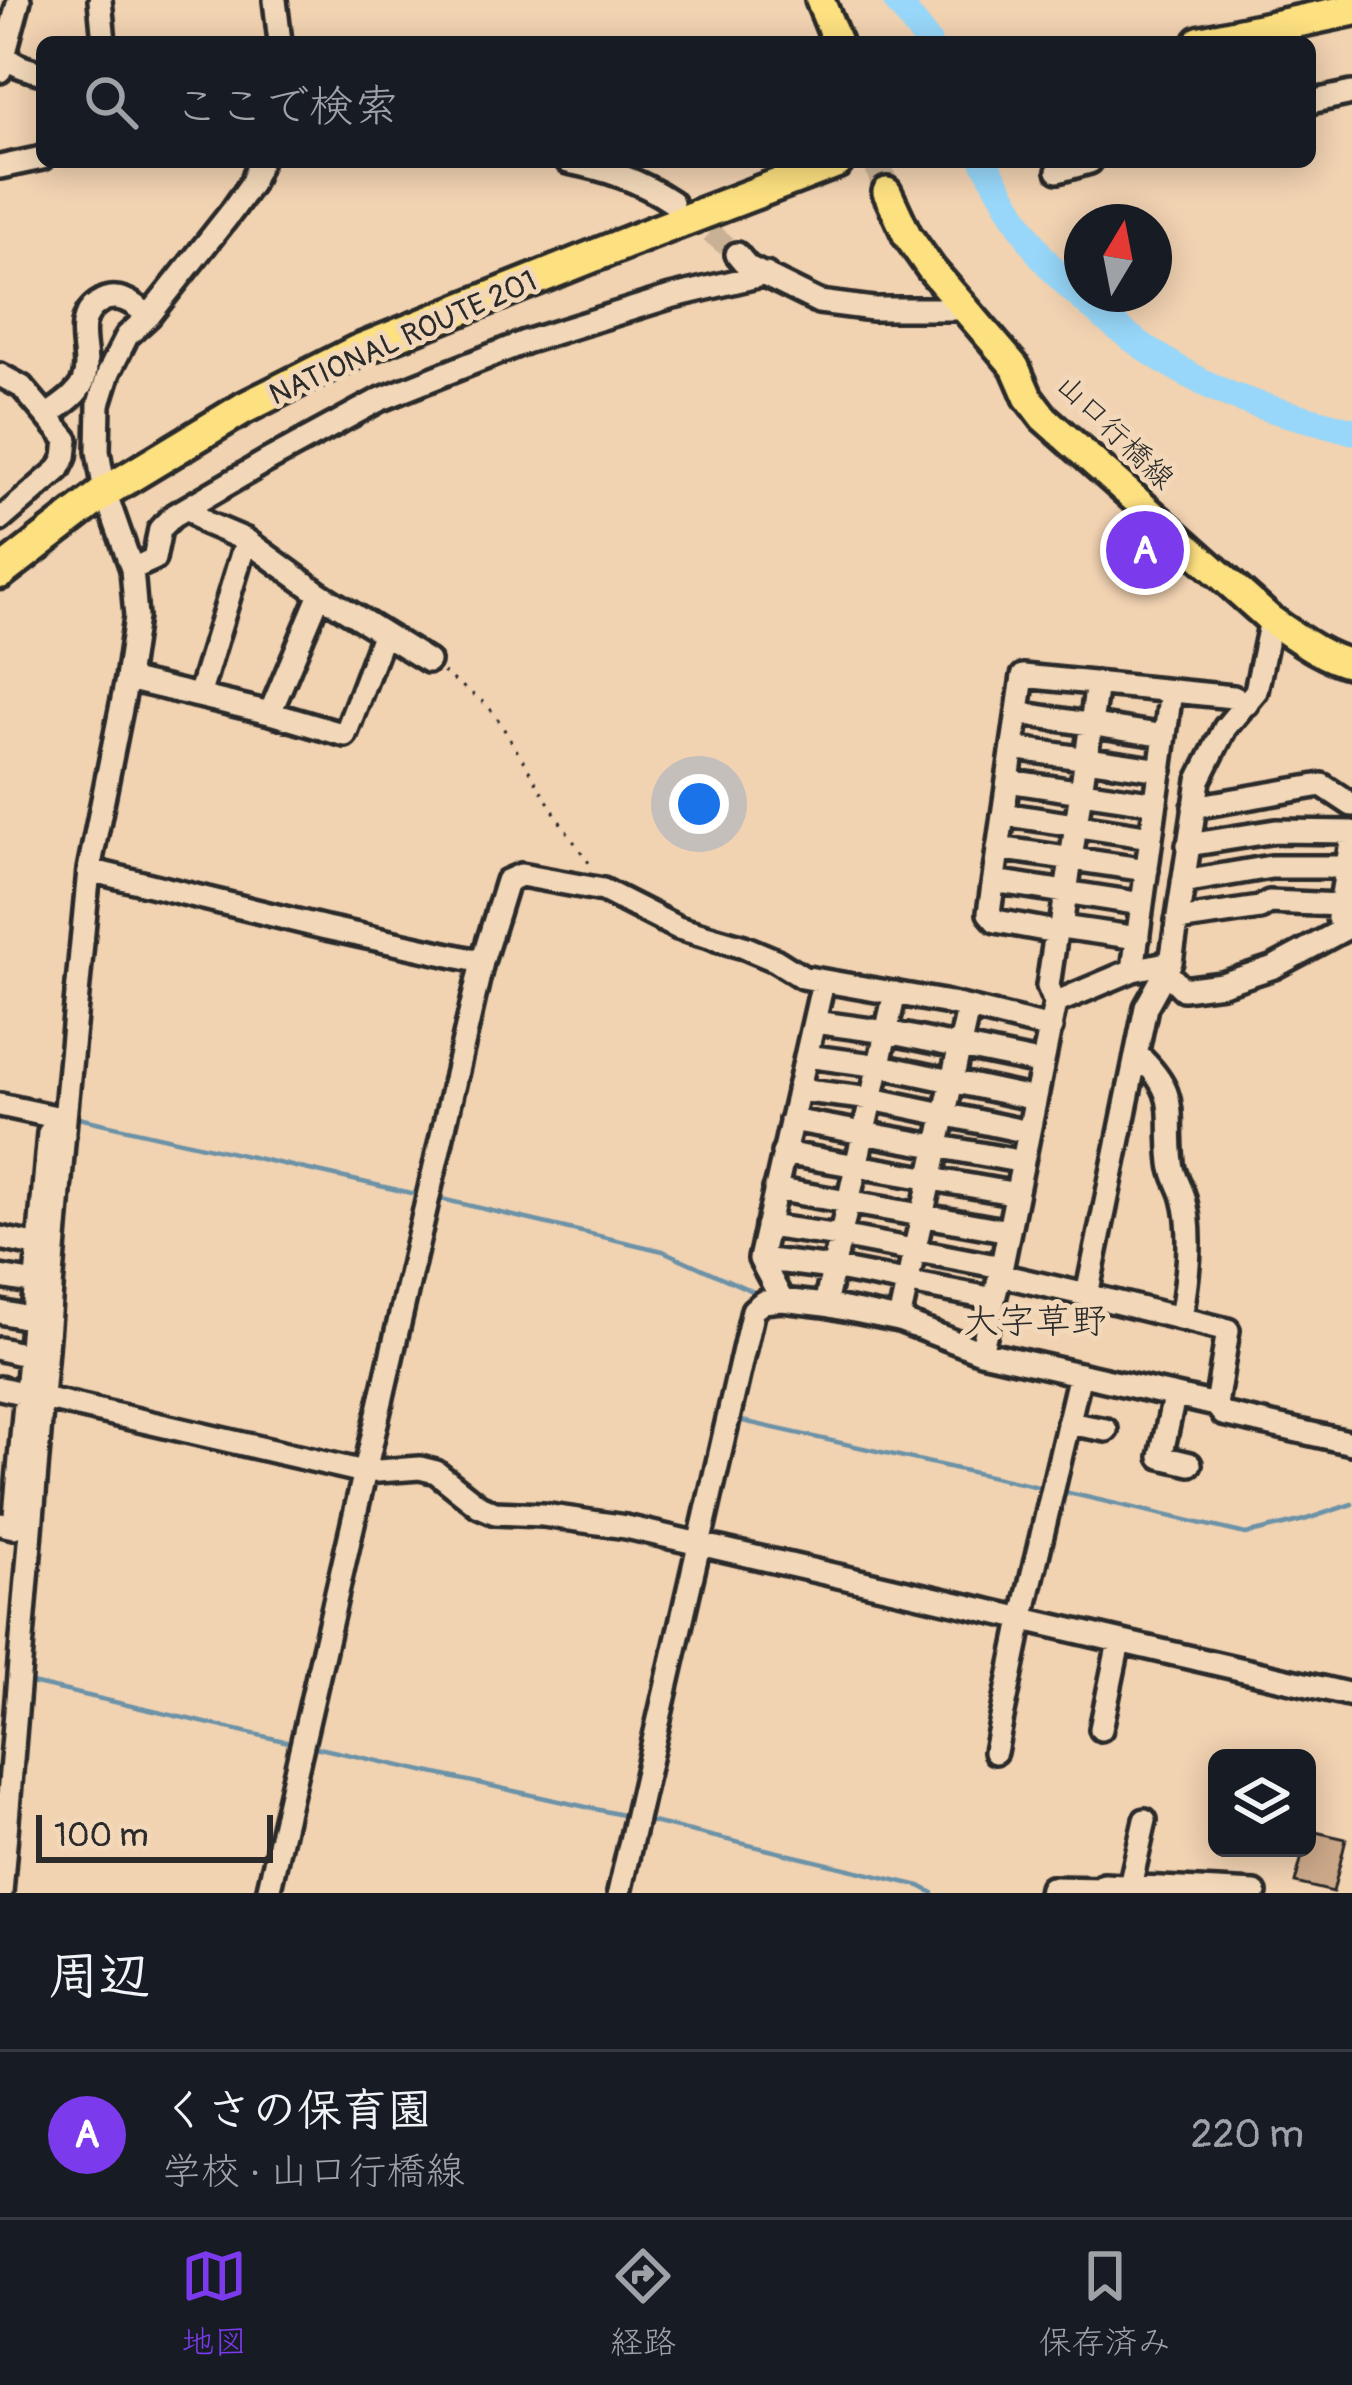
<!DOCTYPE html>
<html lang="ja">
<head>
<meta charset="utf-8">
<style>
	:root { --surface:#171b24; --page:#242831; --text:#f1f3f6; --muted:#9ea1a6; --line:#363941; --accent:#7c3aed }
	body { margin:0; font-family:Pangolin,"Klee One",sans-serif; background:var(--page); color:var(--text) }
	.controls { position:absolute; right:36px; bottom:36px; display:grid; overflow:hidden; border-radius:18px; box-shadow:0 6px 30px #0003 }
	.controls button { width:108px; height:108px; display:grid; place-items:center; padding:0; border:0; border-bottom:3px solid var(--line); background:var(--surface); color:var(--text); font:60px sans-serif }
	.compass { position:absolute; left:1064px; top:204px; width:108px; height:108px; border-radius:50%; background:var(--surface); box-shadow:0 6px 30px #0003; rotate:10deg }
	.scale { position:absolute; left:36px; bottom:30px; width:237px; box-sizing:border-box; padding-left:12px; border:6px solid #2b2b2b; border-top:0; font-size:33px; line-height:42px; white-space:nowrap; color:#2b2b2b; -webkit-text-stroke:9px #f2d8b9; paint-order:stroke }
	.you { position:absolute; left:699px; top:804px; width:42px; height:42px; margin:-30px; border:9px solid #fff; border-radius:50%; background:#1a73e8; box-shadow:0 0 0 18px #1a73e833 }
	.badge { display:grid; place-items:center; width:78px; height:78px; border-radius:50%; background:var(--accent); color:#fff; font-size:39px; font-weight:700 }
	.pin { position:absolute; translate:-50% -50%; border:6px solid #fff; box-shadow:0 3px 12px #0006 }
	.list { margin:0; padding:0; list-style:none }
	h2 { display:flex; justify-content:space-between; align-items:center; height:156px; margin:0; padding:0 48px; font-size:51px }
	h2 small { font-size:39px; font-weight:400; color:var(--muted) }
	.list li { display:grid; grid-template-columns:78px 1fr auto; gap:36px; align-items:center; box-sizing:border-box; height:168px; padding:0 48px; border-top:3px solid var(--line) }
	.list b { display:block; font-size:45px; white-space:nowrap }
	.list p { margin:0; font-size:39px; white-space:nowrap; color:var(--muted) }
	.list em { font-size:39px; font-style:normal; color:var(--muted) }
	.icon { flex:none; width:66px; height:66px; fill:none; stroke:currentColor; stroke-width:2; stroke-linecap:round; stroke-linejoin:round }
	.map { position:relative; flex:none; width:1352px; height:1893px; overflow:hidden }
	.search { position:absolute; background:var(--surface); box-shadow:0 6px 30px #0003; left:36px; right:36px; top:36px; height:132px; display:flex; align-items:center; gap:30px; box-sizing:border-box; padding:0 42px; border-radius:18px; color:var(--muted); font-size:45px }
	.sheet { height:324px; background:var(--surface) }
	nav { display:flex; justify-content:space-around; align-items:center; box-sizing:border-box; height:168px; border-top:3px solid var(--line); background:var(--surface); font-size:33px; color:var(--muted) }
	nav a { display:grid; justify-items:center; gap:6px }
	nav .on { color:var(--accent) }
	.map>svg:first-child { display:block }
</style>
</head>
<body>
<div class="map">
<svg width="1352" height="1893" viewBox="0 0 1352 1893">
	<rect width="100%" height="100%" fill="#f1d2b1"/>
	<filter id="ink" filterUnits="userSpaceOnUse"><feTurbulence type="fractalNoise" baseFrequency=".00833" numOctaves="2"/><feDisplacementMap in="SourceGraphic" scale="24" xChannelSelector="R" yChannelSelector="G"/><feConvolveMatrix kernelMatrix="1 2 1 2 8 2 1 2 1" color-interpolation-filters="sRGB"/></filter>
	<g filter="url(#ink)">
		<g fill="none" stroke-linecap="round" stroke-linejoin="round">
			<path stroke="#6c92a7" stroke-width="4.5" d="M74 1117 420 1195
				M437 1198 663 1251 754 1292 749 1301
				M738 1420 1043 1488
				M1060 1491 1246 1534 1304 1520 1352 1504
				M23 1681 293 1743
				M310 1746 627 1816
				M644 1820 920 1886 933 1893"/>
			<path stroke="#98d7f9" stroke-width="27" d="M896 0 928 42
				M984 162C1003 193 1020 229 1042 257 1087 311 1163 366 1228 394 1266 410 1311 419 1352 431"/>
		</g>
		<path fill="#cca889" stroke="#2b2b2b" stroke-width="3" d="M1307 1830 1346 1839 1333 1892 1295 1883 1304 1848H1307Z"/>
		<g fill="none" stroke-linecap="round" stroke-linejoin="round">
			<path stroke="#c9b196" stroke-width="21" stroke-dasharray="21 10" stroke-linecap="butt" d="M686 213 737 254"/>
			<path stroke="#c9b196" stroke-width="27" stroke-dasharray="27 14" stroke-linecap="butt" d="M877 162 887 192"/>
			<g stroke="#2b2b2b" stroke-width="30">
				<path id="minor" d="M100 0 104 42
					M275 0 280 42
					M0 49C7 64 27 69 42 73
					M0 71 19 0
					M1310 102 1352 93
					M568 162C606 169 639 180 672 202
					M0 167 42 158
					M1058 171 1090 162
					M737 254 748 267 819 302 873 309H965
					M0 375 22 387 67 440 65 457 59 469 0 520
					M48 415C60 406 77 396 83 382 94 356 69 323 98 303 117 290 134 304 149 316
					M189 508 206 523 246 540 320 594 428 661
					M132 569 154 559 160 529 173 516 265 462 379 400 525 342 670 297 766 274
					M127 679 270 713 345 735 383 635
					M199 696 246 540
					M270 713 320 594
					M1018 713 1165 736
					M1013 748 1161 770
					M1008 781 1156 803
					M1194 807 1322 785 1352 805
					M1003 814 1151 837
					M1188 845 1276 831 1352 832
					M998 848 1147 870
					M89 870 326 928 482 962
					M994 881 1142 904
					M1183 882 1271 867H1347
					M1338 918 1352 836
					M1177 920 1260 908 1269 902 1341 905
					M1061 927 1138 938
					M1056 932 1061 927 1097 683
					M1133 970 1171 691
					M1165 971 1183 989 1222 984 1274 967 1352 925
					M1055 1003 1048 986 1056 932 996 921 989 913 1023 676 1233 697 1247 704
					M814 1022 887 1032 1034 1062
					M1137 1054C1182 1097 1166 1109 1172 1163 1173 1176 1181 1186 1184 1198 1194 1234 1187 1282 1181 1318
					M806 1056 881 1066 1026 1097
					M798 1090 872 1099 1019 1130
					M0 1105 65 1119
					M791 1120 1013 1160
					M783 1153 1006 1192
					M775 1189 998 1229
					M767 1226 840 1236 991 1265
					M0 1238 39 1246
					M760 1259 832 1268 984 1297
					M1000 1275 1087 1295 1146 1007 1171 962 1199 780 1225 728 1256 691 1271 620
					M0 1277 36 1283
					M1087 1295 1228 1330 1216 1405
					M782 1300 760 1259 823 982
					M825 1305 895 993
					M0 1312 33 1319
					M899 1320 968 1009
					M0 1349 30 1356
					M981 1352 1000 1275 1055 1003 1133 970 1171 962
					M0 1388 364 1472 420 1468 436 1472 479 1506 495 1513 543 1515 626 1527 1352 1695
					M1174 1397 1161 1457 1190 1464
					M1068 1423 1106 1430
					M0 1524 14 1527 49 1133 64 1135
					M1101 1729 1119 1642
					M995 1752 1022 1620 1080 1374
					M1130 1886 1145 1820
					M1 1893 65 1119 89 870 127 679 136 617 132 569 105 492 98 451 99 404 109 372 127 336 149 316 232 211 251 184 260 162
					M268 1893 482 962 507 881 521 875 603 890 678 928 744 947 775 960 802 977 944 1002 1051 1028
					M619 1893 753 1310 763 1302 782 1300 825 1305 899 1320 981 1352 1216 1405 1223 1414 1352 1443
					M1050 1893 1051 1888 1104 1889V1885L1255 1893"/>
			</g>
			<g stroke="#2b2b2b" stroke-width="36">
				<path id="major" d="M820 0 837 42
					M887 192 907 235 931 269 1015 367 1028 397 1044 418 1271 620C1296 637 1323 658 1352 664"/>
			</g>
			<g stroke="#2b2b2b" stroke-width="39">
				<path id="highway" d="M1200 42 1352 10
					M0 573 105 492 244 408 357 351 651 233 837 162"/>
			</g>
			<path stroke="#2b2b2b" stroke-width="3" stroke-dasharray="3 9" stroke-linecap="butt" d="M443 672 487 705 496 716 562 825 592 867"/>
			<use href="#minor" stroke="#f2d8b9" stroke-width="21"/>
			<use href="#major" stroke="#fde080" stroke-width="27"/>
			<use href="#highway" stroke="#fde080" stroke-width="30"/>
		</g>
	</g>
	<g text-anchor="middle" dominant-baseline="central" stroke-width="10" stroke-linejoin="round" paint-order="stroke">
		<g font-size="30" fill="#2b2b2b" stroke="#f2d8b9">
			<text transform="translate(403 338) rotate(-24)">NATIONAL ROUTE 201</text>
			<text transform="translate(1115 432) rotate(44)">山口行橋線</text>
		</g>
		<g font-size="36" fill="#2b2b2b" stroke="#f2d8b9">
			<text x="1035" y="1321">大字草野</text>
		</g>
	</g>
</svg>
<div class="controls">
<button><svg class="icon" aria-label="layers" viewBox="0 0 24 24"><path d="M12 4l9 5-9 5-9-5zM3 14l9 5 9-5"/></svg></button>
</div>
<svg class="compass" viewBox="-18 -18 36 36"><path d="M0-13l5 13h-10z" fill="#e53935"/><path d="M0 13l5-13h-10z" fill="#9ea1a6"/></svg>
<div class="scale">100 m</div>
<div class="you"></div>
<div class="pin badge" style="left:1145px;top:550px">A</div>
<div class="search"><svg class="icon" aria-label="search" viewBox="0 0 24 24"><circle cx="10" cy="10" r="6"/><path d="M15 15l6 6"/></svg>ここで検索</div>
</div>
<section class="sheet">
<h2>周辺<small></small></h2>
<ul class="list">
<li><span class="badge">A</span><div><b>くさの保育園</b><p>学校 · 山口行橋線</p></div><em>220 m</em></li>
</ul>
</section>
<nav>
<a class="on"><svg class="icon" aria-label="map" viewBox="0 0 24 24"><path d="M3 6l6-2 6 2 6-2v14l-6 2-6-2-6 2zM9 4v14M15 6v14"/></svg>地図</a>
<a><svg class="icon" aria-label="directions" viewBox="0 0 24 24"><path d="M12 3l9 9-9 9-9-9zM9 14v-3h6M13 9l2 2-2 2"/></svg>経路</a>
<a><svg class="icon" aria-label="saved" viewBox="0 0 24 24"><path d="M7 4h10v16l-5-4-5 4z"/></svg>保存済み</a>
</nav>
</body>
</html>
